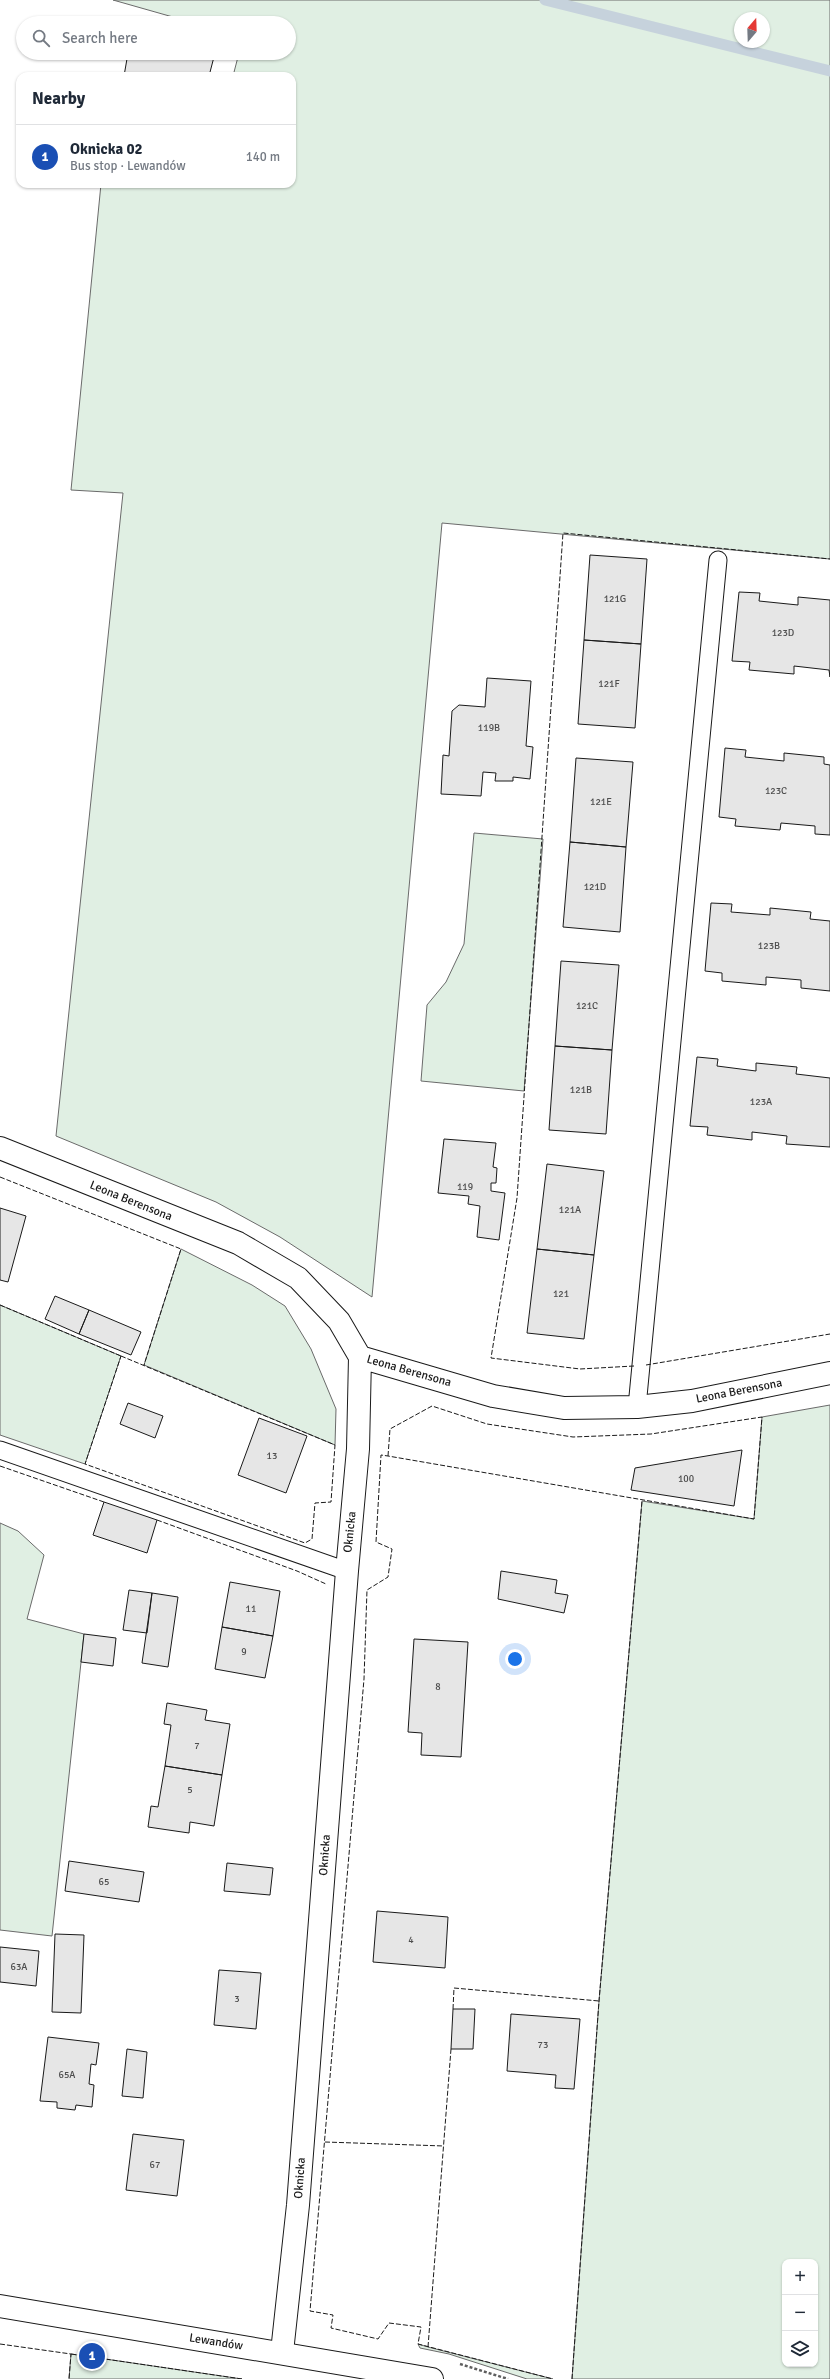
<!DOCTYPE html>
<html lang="en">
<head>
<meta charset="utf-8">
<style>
	:root { --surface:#fff; --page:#f2f2f3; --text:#1f2937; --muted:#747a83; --line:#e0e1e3; --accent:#c62828 }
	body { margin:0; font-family:Signika,sans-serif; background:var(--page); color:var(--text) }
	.controls { position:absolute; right:12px; bottom:12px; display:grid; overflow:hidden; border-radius:8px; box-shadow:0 1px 3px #0004 }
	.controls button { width:36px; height:36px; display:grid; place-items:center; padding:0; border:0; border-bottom:1px solid var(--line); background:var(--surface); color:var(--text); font:20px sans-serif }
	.compass { position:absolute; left:734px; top:12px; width:36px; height:36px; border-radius:50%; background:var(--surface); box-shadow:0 1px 3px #0004; rotate:19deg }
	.you { position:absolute; left:515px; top:1659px; width:14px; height:14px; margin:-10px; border:3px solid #fff; border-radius:50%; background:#1a73e8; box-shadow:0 0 0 6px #1a73e833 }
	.badge { display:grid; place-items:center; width:26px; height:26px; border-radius:50%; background:var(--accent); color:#fff; font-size:13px; font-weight:700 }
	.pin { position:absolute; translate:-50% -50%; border:2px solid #fff; box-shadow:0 1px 4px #0006 }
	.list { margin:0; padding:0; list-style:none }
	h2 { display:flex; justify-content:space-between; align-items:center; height:52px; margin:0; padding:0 16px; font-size:17px }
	h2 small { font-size:13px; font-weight:400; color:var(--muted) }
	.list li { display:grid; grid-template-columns:26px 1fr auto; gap:12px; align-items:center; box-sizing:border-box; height:64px; padding:0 16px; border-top:1px solid var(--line) }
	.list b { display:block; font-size:15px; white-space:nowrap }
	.list p { margin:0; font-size:13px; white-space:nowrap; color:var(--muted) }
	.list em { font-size:13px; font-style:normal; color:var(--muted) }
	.icon { flex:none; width:22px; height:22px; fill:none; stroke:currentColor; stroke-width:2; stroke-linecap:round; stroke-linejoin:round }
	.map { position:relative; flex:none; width:830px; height:2379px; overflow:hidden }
	.search { position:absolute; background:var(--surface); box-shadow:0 1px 3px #0004; left:16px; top:16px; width:280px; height:44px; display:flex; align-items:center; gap:10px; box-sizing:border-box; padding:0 14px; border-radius:22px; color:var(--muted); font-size:15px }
	.panel { position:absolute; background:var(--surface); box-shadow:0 1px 3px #0004; left:16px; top:72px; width:280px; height:116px; border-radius:12px }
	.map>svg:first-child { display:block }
</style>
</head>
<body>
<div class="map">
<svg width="830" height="2379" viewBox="0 0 830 2379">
	<rect width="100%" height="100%" fill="#fff"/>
	<path fill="#e0efe3" stroke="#6a6a6a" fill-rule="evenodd" d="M113 0H830V559L442 523 372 1297 280 1237 216 1202 56 1136 123 493 71 490 101 184H292V76H233L239 53H289V23H194ZM740 18H764V42H740Z
		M474 833 543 839 524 1091 421 1081 427 1005 446 982 464 944Z
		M181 1249 252 1285 285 1306 311 1349 336 1409 335 1445 144 1365Z
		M0 1305 121 1356 85 1464 0 1435Z
		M830 1405V2379H572L599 2001 642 1501 754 1519 762 1417ZM785 2262H815V2364H785Z
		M0 1523 18 1531 44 1555 27 1619 84 1634 52 1936 0 1930Z
		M418 2344 428 2347 553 2379H527L449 2354 420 2348Z
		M71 2354 242 2379H69Z"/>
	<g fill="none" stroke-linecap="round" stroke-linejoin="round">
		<path stroke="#c6d2dc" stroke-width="11" d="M545 0 830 71"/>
	</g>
	<path fill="#e6e6e6" stroke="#1a1a1a" d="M128 53H183L191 55V53H215L209 76H124Z
		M590 555 647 559 641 644 584 640Z
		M739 592 760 593 759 601 798 605V597L830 600V677L829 670 794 666V674L749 670 750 662 732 661Z
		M584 640 641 644 635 728 578 724Z
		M487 678 531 681 526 746 533 747 530 779 513 777V781H495L496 773 483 772 481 796 441 794 443 755 449 756 452 711 459 705 485 707Z
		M725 748 746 750 745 757 784 761V753L824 757V764L830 765V835L815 834V826L781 823 780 830 735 826 736 819 719 817Z
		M576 758 633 762 626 847 570 842Z
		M570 842 626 847 620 932 563 927Z
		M711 903 732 904 731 912 770 915V908L811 912 810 919 830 921V991L801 988V980L766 977V985L722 981V973L705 971Z
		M561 961 619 965 612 1050 555 1046Z
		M555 1046 612 1050 606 1134 549 1130Z
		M697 1057 718 1059 717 1066 756 1071V1063L797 1067 796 1074 830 1078V1147L786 1144 787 1136 752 1132V1140L707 1135 708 1127 690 1126Z
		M444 1139 496 1143 493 1167 497 1168 496 1183H491V1191L505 1193 499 1240 477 1237 480 1206 468 1204 469 1196 438 1193Z
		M547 1164 604 1171 594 1255 537 1249Z
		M0 1208 26 1216 8 1282 0 1280Z
		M537 1249 594 1255 584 1339 527 1333Z
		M55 1296 89 1310 79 1334 45 1319Z
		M89 1310 141 1332 131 1355 79 1334Z
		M128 1403 163 1416 155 1438 120 1424Z
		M259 1418 307 1436 286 1493 238 1475Z
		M742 1450 734 1506 631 1490 635 1468Z
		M104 1502 157 1520 147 1553 93 1535Z
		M501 1571 557 1580 555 1593 568 1595 564 1613 498 1599Z
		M230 1582 280 1591 273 1636 222 1627Z
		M129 1590 152 1593 147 1633 123 1630Z
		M152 1593 178 1597 168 1667 142 1663Z
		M222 1627 273 1636 265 1678 215 1669Z
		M84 1634 116 1638 113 1666 81 1662Z
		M414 1639 468 1642 461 1757 421 1755 422 1733 408 1732Z
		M167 1703 207 1710 205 1720 230 1724 222 1775 165 1766 171 1725 164 1724Z
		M165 1766 222 1775 214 1826 190 1822 189 1833 148 1827 151 1806 158 1807Z
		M69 1861 144 1872 139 1902 65 1891Z
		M227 1863 273 1868 270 1895 224 1891Z
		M377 1911 448 1917 445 1968 373 1962Z
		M55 1934 84 1935 81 2013 52 2012Z
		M0 1947 39 1951 36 1986 0 1982Z
		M219 1970 261 1973 256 2029 214 2025Z
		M453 2009H475L473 2049H451Z
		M511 2014 580 2019 574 2089 555 2088 556 2075 507 2071Z
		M48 2037 99 2043 96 2065 91 2064 89 2084 94 2085 92 2107 76 2105 75 2110 57 2108V2102L40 2101Z
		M127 2049 147 2052 143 2098 122 2096Z
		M133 2134 184 2140 177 2196 126 2190Z"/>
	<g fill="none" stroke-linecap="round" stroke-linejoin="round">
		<g stroke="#1a1a1a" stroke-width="19">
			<path id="service" d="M637 1407 718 560
				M0 1450 347 1571"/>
		</g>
		<g stroke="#1a1a1a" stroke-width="24">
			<path id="minor" d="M0 1148 238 1243 298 1278 339 1321 360 1357 493 1396 564 1408 637 1407 692 1401 830 1373
				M282 2352 298 2205 347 1571 358 1449 360 1357"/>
		</g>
		<g stroke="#1a1a1a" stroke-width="24">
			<path id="tertiary" d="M0 2306 432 2379"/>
		</g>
		<path stroke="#5f5f5f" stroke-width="2.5" stroke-dasharray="3 2" stroke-linecap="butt" d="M460 2364 508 2379"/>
		<use href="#service" stroke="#fff" stroke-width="17"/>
		<use href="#minor" stroke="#fff" stroke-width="22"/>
		<use href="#tertiary" stroke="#fff" stroke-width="22"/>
		<path stroke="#1a1a1a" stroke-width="1" stroke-dasharray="5 2" stroke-linecap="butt" d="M0 1177 181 1249 144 1365
			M0 1305 121 1356
			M121 1356 335 1445 331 1502 315 1503 312 1539 305 1543 85 1464Z
			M646 1365 830 1334
			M634 1366 580 1369 491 1358 517 1198 563 533 830 559
			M388 1456 390 1429 432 1406 487 1424 573 1437 651 1434 762 1417 754 1519 388 1456 381 1455 376 1542 392 1549 388 1577 367 1590 364 1679 310 2311 333 2315 331 2328 378 2339 389 2323 421 2327 418 2344 553 2379
			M0 1466 104 1502
			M157 1520 297 1571 326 1584
			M453 2009 454 1988 599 2001
			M325 2142 444 2146
			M0 2344 71 2354 69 2379
			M428 2347 451 2049
			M71 2354 242 2379
			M572 2379 599 2001 642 1501"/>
	</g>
	<g text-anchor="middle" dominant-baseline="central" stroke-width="3" stroke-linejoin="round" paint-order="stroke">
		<g font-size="10" fill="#4d4d4d">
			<text x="615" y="599">121G</text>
			<text x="783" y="633">123D</text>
			<text x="609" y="684">121F</text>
			<text x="489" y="728">119B</text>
			<text x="776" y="791">123C</text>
			<text x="601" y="802">121E</text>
			<text x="595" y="887">121D</text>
			<text x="769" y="946">123B</text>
			<text x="587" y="1006">121C</text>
			<text x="581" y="1090">121B</text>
			<text x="761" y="1102">123A</text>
			<text x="465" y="1187">119</text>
			<text x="570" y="1210">121A</text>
			<text x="561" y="1294">121</text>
			<text x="272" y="1456">13</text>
			<text x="686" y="1479">100</text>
			<text x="251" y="1609">11</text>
			<text x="244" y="1652">9</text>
			<text x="438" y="1687">8</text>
			<text x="197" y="1746">7</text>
			<text x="190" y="1790">5</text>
			<text x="104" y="1882">65</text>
			<text x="411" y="1940">4</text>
			<text x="19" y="1967">63A</text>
			<text x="237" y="1999">3</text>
			<text x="543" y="2045">73</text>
			<text x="67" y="2075">65A</text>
			<text x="155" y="2165">67</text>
		</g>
		<g font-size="12" fill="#1a1a1a" stroke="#fff">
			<text transform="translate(131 1201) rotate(22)">Leona Berensona</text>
			<text transform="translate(409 1371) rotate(16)">Leona Berensona</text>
			<text transform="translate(739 1391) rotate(-11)">Leona Berensona</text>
			<text transform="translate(350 1532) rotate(-84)">Oknicka</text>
			<text transform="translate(325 1855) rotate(-86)">Oknicka</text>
			<text transform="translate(300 2178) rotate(-86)">Oknicka</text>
			<text transform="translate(216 2342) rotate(9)">Lewandów</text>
		</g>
	</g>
</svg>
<div class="controls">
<button>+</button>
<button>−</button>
<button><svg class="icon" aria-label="layers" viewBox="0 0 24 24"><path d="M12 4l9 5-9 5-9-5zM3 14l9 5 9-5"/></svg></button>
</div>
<svg class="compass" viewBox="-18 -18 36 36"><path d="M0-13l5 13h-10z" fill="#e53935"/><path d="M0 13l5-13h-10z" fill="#747a83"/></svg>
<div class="you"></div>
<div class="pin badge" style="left:92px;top:2356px;background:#1a4fb4">1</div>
<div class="search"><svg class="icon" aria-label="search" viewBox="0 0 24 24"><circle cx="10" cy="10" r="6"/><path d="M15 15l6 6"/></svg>Search here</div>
<section class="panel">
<h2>Nearby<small></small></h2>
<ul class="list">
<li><span class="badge" style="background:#1a4fb4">1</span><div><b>Oknicka 02</b><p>Bus stop · Lewandów</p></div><em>140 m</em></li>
</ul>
</section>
</div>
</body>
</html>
